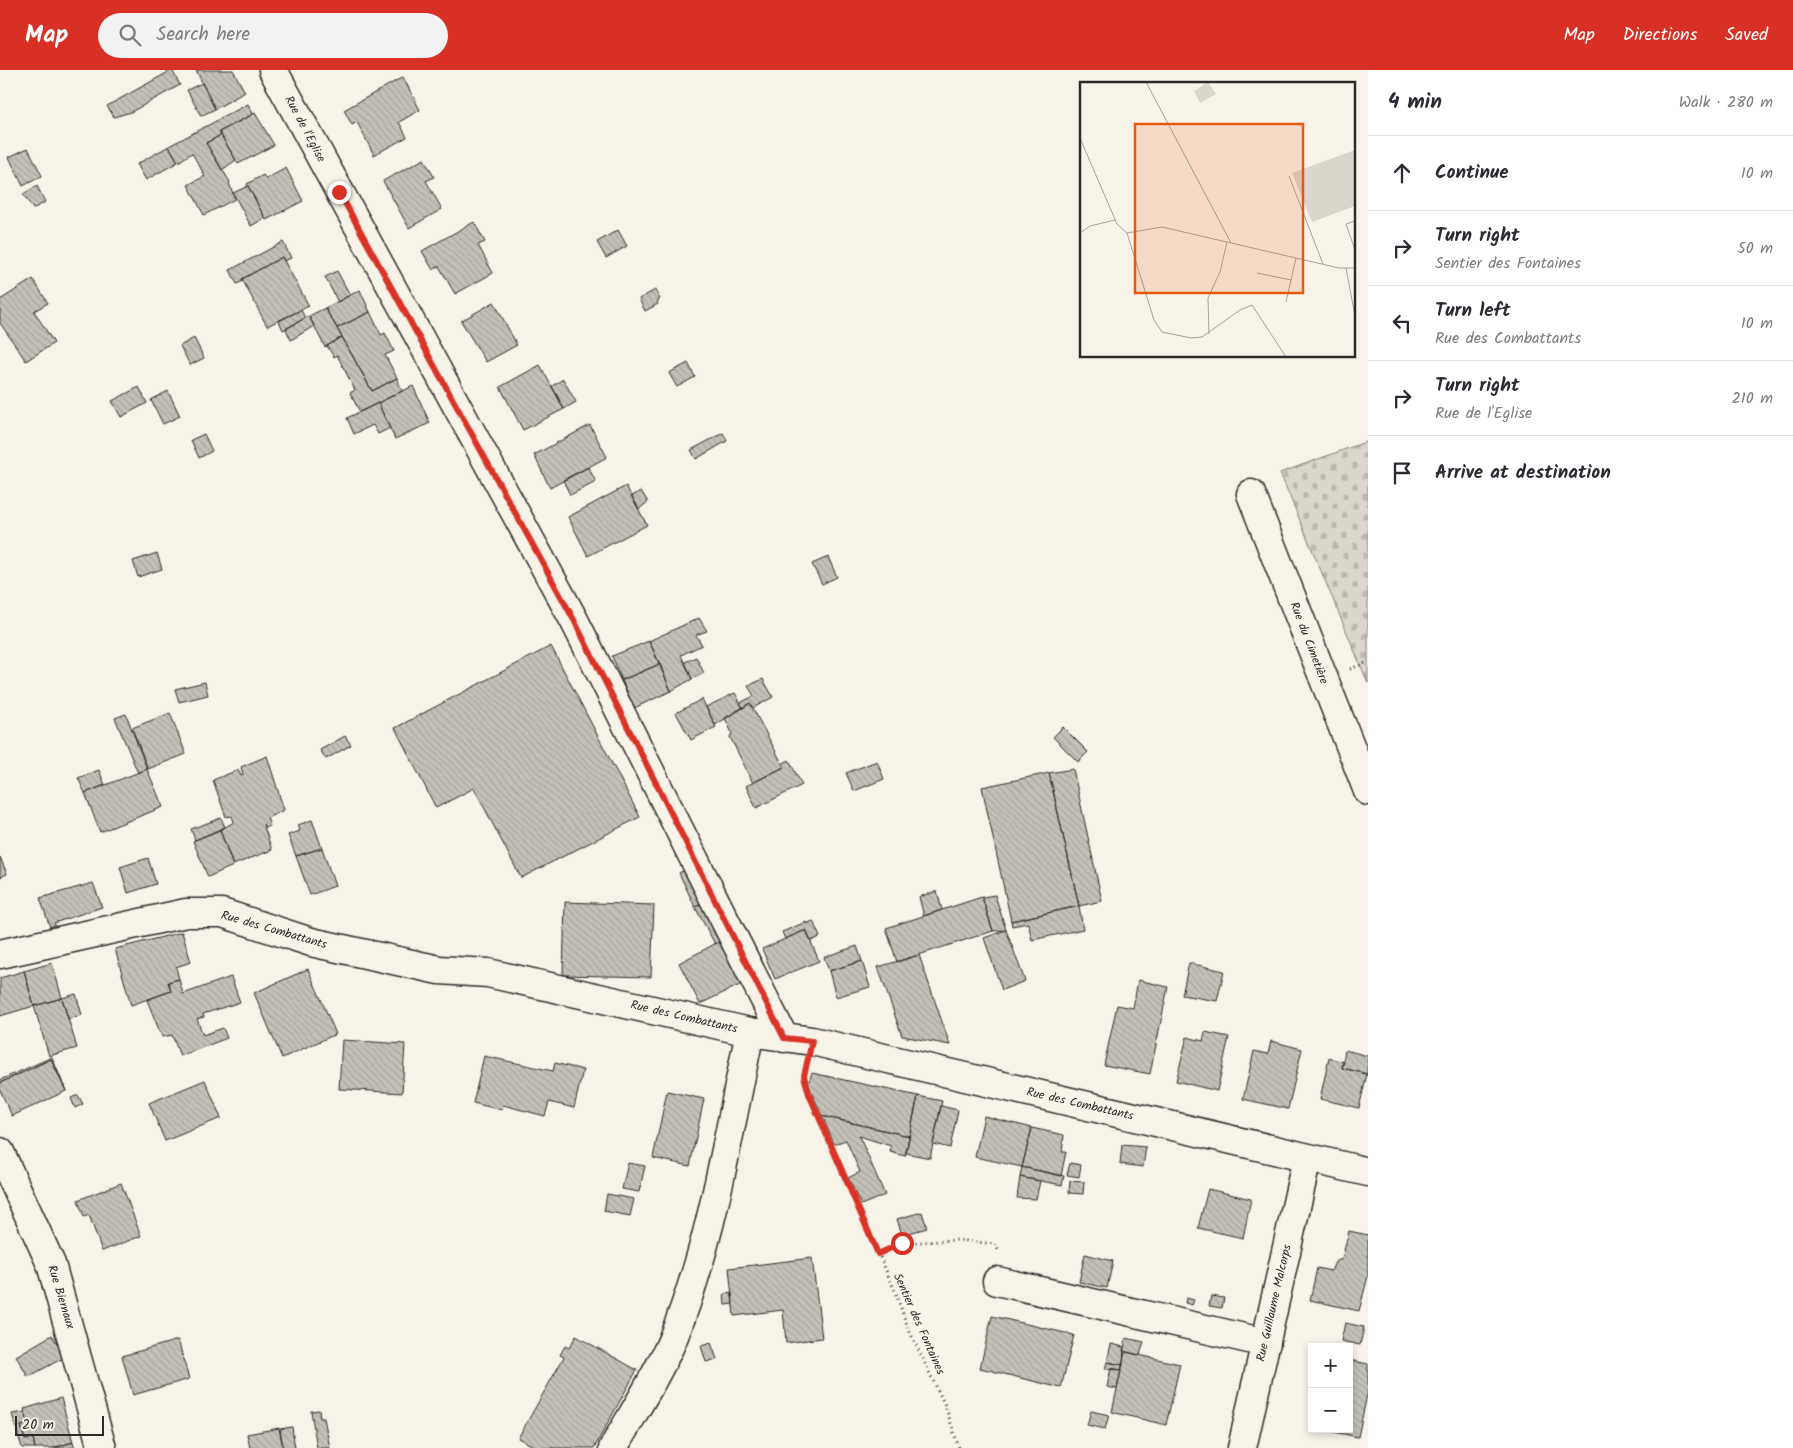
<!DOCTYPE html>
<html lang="en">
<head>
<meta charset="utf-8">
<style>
	:root { --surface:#fff; --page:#f2f2f3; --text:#2b2b33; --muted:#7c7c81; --line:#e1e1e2; --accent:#d93025 }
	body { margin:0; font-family:Kalam,sans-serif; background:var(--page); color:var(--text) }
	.controls { position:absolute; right:15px; bottom:15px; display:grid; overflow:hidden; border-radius:0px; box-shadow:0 2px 8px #0003 }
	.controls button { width:45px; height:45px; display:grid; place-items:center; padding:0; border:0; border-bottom:1px solid var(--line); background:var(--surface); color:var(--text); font:25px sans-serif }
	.scale { position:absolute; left:15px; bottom:12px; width:89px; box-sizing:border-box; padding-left:5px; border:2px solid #2b2b2b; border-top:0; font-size:14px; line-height:18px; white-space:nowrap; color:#2b2b2b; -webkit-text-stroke:4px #f7f3e8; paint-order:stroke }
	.stop { position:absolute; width:15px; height:15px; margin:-11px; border:4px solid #d93025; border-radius:50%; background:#fff }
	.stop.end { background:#d93025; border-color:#fff; box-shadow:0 1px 5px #0008 }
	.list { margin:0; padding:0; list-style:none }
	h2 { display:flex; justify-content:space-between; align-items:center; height:65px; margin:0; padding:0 20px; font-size:21px }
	h2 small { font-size:16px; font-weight:400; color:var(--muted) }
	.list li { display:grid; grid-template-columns:32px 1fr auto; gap:15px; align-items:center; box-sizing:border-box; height:75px; padding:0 20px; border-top:1px solid var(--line) }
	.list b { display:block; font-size:19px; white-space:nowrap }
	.list p { margin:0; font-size:16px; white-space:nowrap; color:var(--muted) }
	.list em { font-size:16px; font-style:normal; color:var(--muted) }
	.icon { flex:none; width:28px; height:28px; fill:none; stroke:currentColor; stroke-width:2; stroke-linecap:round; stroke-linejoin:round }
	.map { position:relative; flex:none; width:1368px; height:1378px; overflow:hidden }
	header { display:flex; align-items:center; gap:30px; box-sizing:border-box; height:70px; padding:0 25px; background:var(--accent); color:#fff }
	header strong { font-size:24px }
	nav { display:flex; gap:28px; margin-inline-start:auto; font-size:18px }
	.search { width:350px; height:45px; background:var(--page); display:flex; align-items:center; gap:12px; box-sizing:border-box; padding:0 18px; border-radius:28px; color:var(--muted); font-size:19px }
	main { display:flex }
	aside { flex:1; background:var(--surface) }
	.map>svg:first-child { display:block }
</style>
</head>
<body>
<header>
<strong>Map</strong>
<div class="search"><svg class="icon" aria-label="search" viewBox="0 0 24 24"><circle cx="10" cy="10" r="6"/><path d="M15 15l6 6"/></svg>Search here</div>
<nav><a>Map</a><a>Directions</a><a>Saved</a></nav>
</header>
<main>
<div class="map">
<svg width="1368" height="1378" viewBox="0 0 1368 1378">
	<defs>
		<pattern id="cemetery-stones" width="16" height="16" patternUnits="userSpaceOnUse" patternTransform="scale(1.25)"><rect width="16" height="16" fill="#dad6cc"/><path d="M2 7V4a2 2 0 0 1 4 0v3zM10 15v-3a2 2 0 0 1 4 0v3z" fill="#bbb8af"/></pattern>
		<pattern id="building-back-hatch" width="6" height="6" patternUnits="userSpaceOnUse" patternTransform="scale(1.25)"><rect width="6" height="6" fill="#c4c1b9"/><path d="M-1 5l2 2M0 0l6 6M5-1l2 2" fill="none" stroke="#a9a69f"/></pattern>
	</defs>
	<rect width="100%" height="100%" fill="#f7f3e8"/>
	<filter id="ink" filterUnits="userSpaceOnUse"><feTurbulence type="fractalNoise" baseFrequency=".02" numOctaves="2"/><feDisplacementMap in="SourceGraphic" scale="10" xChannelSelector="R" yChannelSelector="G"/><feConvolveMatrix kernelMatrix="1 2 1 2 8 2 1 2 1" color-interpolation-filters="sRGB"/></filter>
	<g filter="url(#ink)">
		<path fill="url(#cemetery-stones)" stroke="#82807c" d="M1368 371V613L1280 403Z"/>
		<path fill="url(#building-back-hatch)" stroke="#2b2b2b" d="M172 0 180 15 131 42 114 47 107 36Z
			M196 0H233L245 22 215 39Z
			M403 7 420 40 399 52 407 67 374 85 357 52 352 55 344 40Z
			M202 13 215 39 201 46 187 20Z
			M248 34 253 44 219 62 221 65 206 73 230 112 229 113 235 129 204 145 188 115 205 106 192 83 178 92 169 76Z
			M255 43 274 75 238 94 219 62Z
			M221 65 236 90 222 100 206 73Z
			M169 76 178 92 146 110 137 94Z
			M28 78 42 106 23 116 9 87Z
			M424 89 434 107 426 111 442 139 409 158 383 111Z
			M286 98 303 131 266 150 247 114 263 105 266 109Z
			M37 116 45 132 33 139 23 124Z
			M248 116 265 148 251 156 233 123Z
			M474 152 485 172 478 175 493 203 455 224 439 196 433 200 422 181Z
			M618 160 627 176 606 188 597 172Z
			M283 172 291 188 284 191 282 187 242 209 243 211 237 214 230 200Z
			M282 187 309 236 267 256 242 209Z
			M337 201 350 225 338 232 325 207Z
			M33 209 48 233 34 241 54 273 26 291 0 253V230Z
			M360 220 370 242 337 258 325 238Z
			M655 220 660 229 657 232 658 234 645 241 639 229Z
			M494 232 517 275 486 292 461 251Z
			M325 238 342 267 325 277 309 246Z
			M301 240 305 248 283 260 279 251Z
			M370 242 381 265 385 263 394 281 385 285 397 308 372 321 337 258Z
			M309 246 314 256 291 270 286 259Z
			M342 267 372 321 397 308 402 321 360 342 350 323 355 320 337 285 334 287 327 276Z
			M194 268 204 288 190 295 180 276Z
			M688 293 695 307 677 317 669 303Z
			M540 295 564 339 523 360 500 317Z
			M563 309 576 332 564 339 552 316Z
			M413 316 430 353 395 369 378 333Z
			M139 317 147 333 121 347 112 331Z
			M168 321 180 346 163 354 151 330Z
			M378 333 390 358 378 364 373 355 354 364 347 348Z
			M590 355 607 387 550 418 534 385Z
			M723 363 727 371 696 389 691 380Z
			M204 364 212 381 199 388 191 370Z
			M588 397 596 412 570 425 563 410Z
			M626 416 647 455 588 486 568 447Z
			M641 421 648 432 639 439 632 426Z
			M157 483 162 499 138 507 133 491Z
			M828 487 837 507 822 514 812 494Z
			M699 548 707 561 696 565 702 575 681 585 692 609 671 621 649 571Z
			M649 571 660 594 622 610 612 586Z
			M551 576 640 747 521 808 474 718 436 738 395 658Z
			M696 587 704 603 692 609 685 592Z
			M660 594 671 621 634 638 622 610Z
			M763 609 773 627 753 638 750 633 743 638 740 633 754 626 748 616Z
			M205 612 208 625 179 632 175 619Z
			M735 623 743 638 715 655 706 637Z
			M702 629 716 657 691 670 676 643Z
			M750 633 784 697 753 713 730 667 732 663 725 648Z
			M170 643 186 684 148 699 132 658Z
			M126 644 147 699 138 703 115 648Z
			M1063 657 1088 682 1078 692 1053 667Z
			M345 666 351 675 326 689 320 680Z
			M267 686 284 740 267 748 270 756 265 758 263 754 272 780 233 795 220 760 234 752 232 746 226 747 213 710 238 700 241 706 243 705 241 697Z
			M789 690 802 715 756 738 746 716 784 697 782 694Z
			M877 691 884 709 854 721 846 703Z
			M147 699 163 737 100 762 85 723Z
			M1073 699 1102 831 1079 836 1049 703Z
			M99 700 105 715 85 723 78 708Z
			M1049 703 1079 836 1011 851 982 717Z
			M221 748 225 757 195 770 191 759Z
			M312 750 322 778 296 786 288 765 300 761 298 755Z
			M220 760 233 796 208 807 193 771Z
			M322 778 335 816 310 825 296 786Z
			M0 787 7 804 0 807Z
			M148 788 156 814 128 823 120 797Z
			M686 799 707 831 695 837 679 803Z
			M93 813 102 837 54 853 55 855 50 857 40 828Z
			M937 821 942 840 924 846 919 827Z
			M995 825 1006 860 993 861 982 827Z
			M982 827 993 861 897 892 886 858Z
			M707 831 726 868 715 874 695 837Z
			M565 832 654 835 651 907 563 905Z
			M1079 836 1083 859 1032 870 1028 853 1012 856 1011 851Z
			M813 851 820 867 811 871 806 860 785 869 782 862 806 852V854Z
			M806 860 819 891 775 909 762 879Z
			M1006 860 1025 911 1002 920 984 868Z
			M182 862 191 892 176 897 179 909 168 912 171 921 131 935 115 879Z
			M726 868 748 911 700 934 679 893Z
			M857 876 862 891 829 901 824 887Z
			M919 885 950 975 902 966 878 897Z
			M862 891 870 917 836 927 829 901Z
			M52 893 62 928 34 936 24 901Z
			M1189 893 1224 901 1217 931 1182 925Z
			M308 899 336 964 282 988 254 923Z
			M24 901 34 936 0 946V908Z
			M231 907 240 932 203 944 204 947 197 949 203 965 223 958 227 968 180 986 172 965 162 967 147 930 171 921 168 912 179 909 183 924Z
			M1138 910 1168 917 1150 1004 1104 995 1117 935 1133 938Z
			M76 924 82 945 68 949 62 928Z
			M62 928 77 978 49 986 34 936Z
			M1205 962 1229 967 1217 1021 1176 1011 1187 967 1203 971Z
			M342 970 405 974 402 1023 339 1019Z
			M1271 971 1302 979 1288 1039 1243 1029 1254 981 1268 984Z
			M1345 980 1368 986 1367 1004 1342 998Z
			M484 986 553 1001 555 993 583 1000 574 1038 549 1032 545 1046 503 1035 502 1040 473 1033Z
			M52 987 66 1021 51 989 0 1013V1010Z
			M1329 988 1344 992 1342 998 1367 1004 1359 1038 1320 1029Z
			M51 989 66 1021 12 1046 0 1020V1013Z
			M812 1003 918 1026 909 1066 822 1046 808 1014Z
			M205 1010 221 1048 165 1071 149 1033Z
			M667 1021 704 1029 690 1096 653 1088Z
			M78 1025 83 1034 75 1038 71 1028Z
			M918 1026 942 1031 930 1088 906 1083Z
			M941 1036 958 1040 950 1078 933 1074Z
			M822 1046 909 1066 905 1086 890 1082 891 1076 859 1066 885 1125 861 1135 848 1108 860 1102 846 1070 834 1074Z
			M984 1046 1032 1058 1022 1097 975 1087Z
			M1032 1058 1064 1065 1062 1082H1066L1061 1106 1022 1097Z
			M1122 1075 1146 1077 1143 1097 1120 1094Z
			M628 1093 645 1096 639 1122 622 1119Z
			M1070 1093 1081 1095 1079 1107 1067 1105Z
			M1022 1097 1064 1106 1062 1115 1020 1107Z
			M1020 1107 1040 1111 1036 1129 1017 1128Z
			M1070 1111 1084 1112 1083 1124 1069 1123Z
			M121 1113 141 1166 102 1181 89 1145 84 1147 78 1130Z
			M1208 1119 1251 1129 1243 1168 1198 1158Z
			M607 1124 634 1129 630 1146 604 1141Z
			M922 1142 927 1158 902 1165 897 1149Z
			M1349 1161 1368 1165V1206L1359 1241 1310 1230 1317 1198 1331 1201 1335 1192 1342 1189Z
			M1085 1184 1113 1191 1107 1218 1079 1212Z
			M812 1188 822 1268 786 1273 783 1240 734 1246 729 1198Z
			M732 1223 733 1234 725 1235 724 1224Z
			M1211 1226 1224 1228 1222 1238 1209 1236Z
			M1186 1228 1194 1230 1192 1235 1185 1233Z
			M992 1246 1074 1265 1061 1318 980 1298Z
			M1345 1253 1364 1257 1360 1275 1341 1271Z
			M52 1265 65 1287 28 1307 16 1286Z
			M576 1266 637 1300 594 1378H537L518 1368 564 1287 560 1285 565 1276 569 1278Z
			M1126 1268 1144 1272 1140 1285 1123 1281Z
			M178 1270 189 1309 133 1325 122 1286Z
			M711 1273 717 1289 706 1292 701 1276Z
			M1111 1274 1124 1277 1123 1295 1107 1292Z
			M1125 1282 1180 1294 1166 1355 1112 1342Z
			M1349 1290 1368 1294V1320L1358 1367 1319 1359H1349Z
			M1107 1292 1123 1295 1121 1300 1105 1299Z
			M1111 1298 1121 1300 1117 1319 1107 1317Z
			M61 1328 73 1372 53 1378H35L33 1368 25 1370 21 1356 28 1354 24 1339Z
			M319 1340 320 1348H324L330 1378H317L311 1341Z
			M1091 1341 1109 1345 1105 1359 1087 1355Z
			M25 1342 28 1354 21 1356 25 1370 33 1368 35 1378H22L12 1344Z
			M292 1357 295 1378H283L280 1359Z
			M279 1358 283 1378H250L247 1364Z
			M73 1372 75 1378H53Z"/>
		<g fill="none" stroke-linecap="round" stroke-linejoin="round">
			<g stroke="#2b2b2b" stroke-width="31">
				<path id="minor" d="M273 0 574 550 784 968
					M1251 424 1368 721
					M0 884 186 843H222L311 872 439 900 488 903 750 962 812 971 1368 1102
					M0 1082 51 1194 102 1378
					M997 1211 1266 1273
					M613 1378C633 1343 656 1308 672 1271 712 1173 728 1065 750 962
					M1242 1378 1307 1088"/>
			</g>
			<path stroke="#2b2b2b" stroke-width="3" stroke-dasharray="1 4" stroke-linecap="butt" d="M1350 599 1368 592
				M806 998 804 1006 809 1024 895 1221 908 1258 945 1335 959 1378
				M878 1184 902 1173 958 1170 995 1174 999 1182"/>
			<use href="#minor" stroke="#f7f3e8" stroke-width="28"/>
		</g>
	</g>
	<g fill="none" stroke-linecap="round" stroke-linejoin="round" filter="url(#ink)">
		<path stroke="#d93025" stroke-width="6" d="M339 122 574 550 784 968 812 971 804 1006 809 1024 878 1184 902 1173"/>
	</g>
	<g text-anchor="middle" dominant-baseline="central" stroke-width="4" stroke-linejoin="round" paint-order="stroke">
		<g font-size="12" fill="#2b2b2b" stroke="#f7f3e8">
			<text transform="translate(305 59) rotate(62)">Rue de l'Eglise</text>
			<text transform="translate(1309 573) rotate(69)">Rue du Cimetière</text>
			<text transform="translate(274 860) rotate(16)">Rue des Combattants</text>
			<text transform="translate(684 947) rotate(13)">Rue des Combattants</text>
			<text transform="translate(1080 1034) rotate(13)">Rue des Combattants</text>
			<text transform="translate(61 1227) rotate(73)">Rue Biernaux</text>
			<text transform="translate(1274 1233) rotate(-77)">Rue Guillaume Malcorps</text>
			<text transform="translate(919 1254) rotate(66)">Sentier des Fontaines</text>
		</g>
	</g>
	<g transform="translate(1080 12)">
		<rect width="275" height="275" fill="#f7f3e8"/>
		<path d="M128 0 136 12 120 21 114 9Z" fill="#dad6cc"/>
		<path d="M275 68V124L232 140 212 91Z" fill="#dad6cc"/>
		<path fill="none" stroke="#a5a39c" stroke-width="1" d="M66 0 151 161M0 56 37 142 47 151 82 145 259 186H275M209 94 243 182M275 139 266 142 275 168M0 151 10 144 35 138M47 151 74 238 82 250 111 256 122 255 160 228 172 223 206 275M266 186 275 234M177 191 211 198M206 220 216 176M129 252 128 216 140 190 147 160"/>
		<path fill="#e8590c" fill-opacity="0.15" stroke="#e8590c" stroke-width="2.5" d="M55 42H223V211H55Z"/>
		<rect width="275" height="275" fill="none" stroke="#2b2b2b" stroke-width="2.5"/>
	</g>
</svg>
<div class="controls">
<button>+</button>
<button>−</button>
</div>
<div class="scale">20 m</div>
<div class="stop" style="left:902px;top:1173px"></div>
<div class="stop end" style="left:339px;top:122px"></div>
</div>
<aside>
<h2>4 min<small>Walk · 280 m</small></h2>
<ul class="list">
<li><svg class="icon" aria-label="ahead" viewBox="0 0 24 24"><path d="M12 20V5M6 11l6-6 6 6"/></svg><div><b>Continue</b></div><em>10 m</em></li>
<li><svg class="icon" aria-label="right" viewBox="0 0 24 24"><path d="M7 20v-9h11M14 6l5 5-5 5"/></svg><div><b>Turn right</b><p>Sentier des Fontaines</p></div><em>50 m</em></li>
<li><svg class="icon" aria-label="left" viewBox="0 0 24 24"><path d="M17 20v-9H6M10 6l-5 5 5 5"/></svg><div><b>Turn left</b><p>Rue des Combattants</p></div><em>10 m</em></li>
<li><svg class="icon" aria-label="right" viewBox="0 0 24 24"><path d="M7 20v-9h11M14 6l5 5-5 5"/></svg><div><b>Turn right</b><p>Rue de l'Eglise</p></div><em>210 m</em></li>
<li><svg class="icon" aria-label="arrive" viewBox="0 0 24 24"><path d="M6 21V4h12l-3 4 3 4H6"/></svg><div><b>Arrive at destination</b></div></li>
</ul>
</aside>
</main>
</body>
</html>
